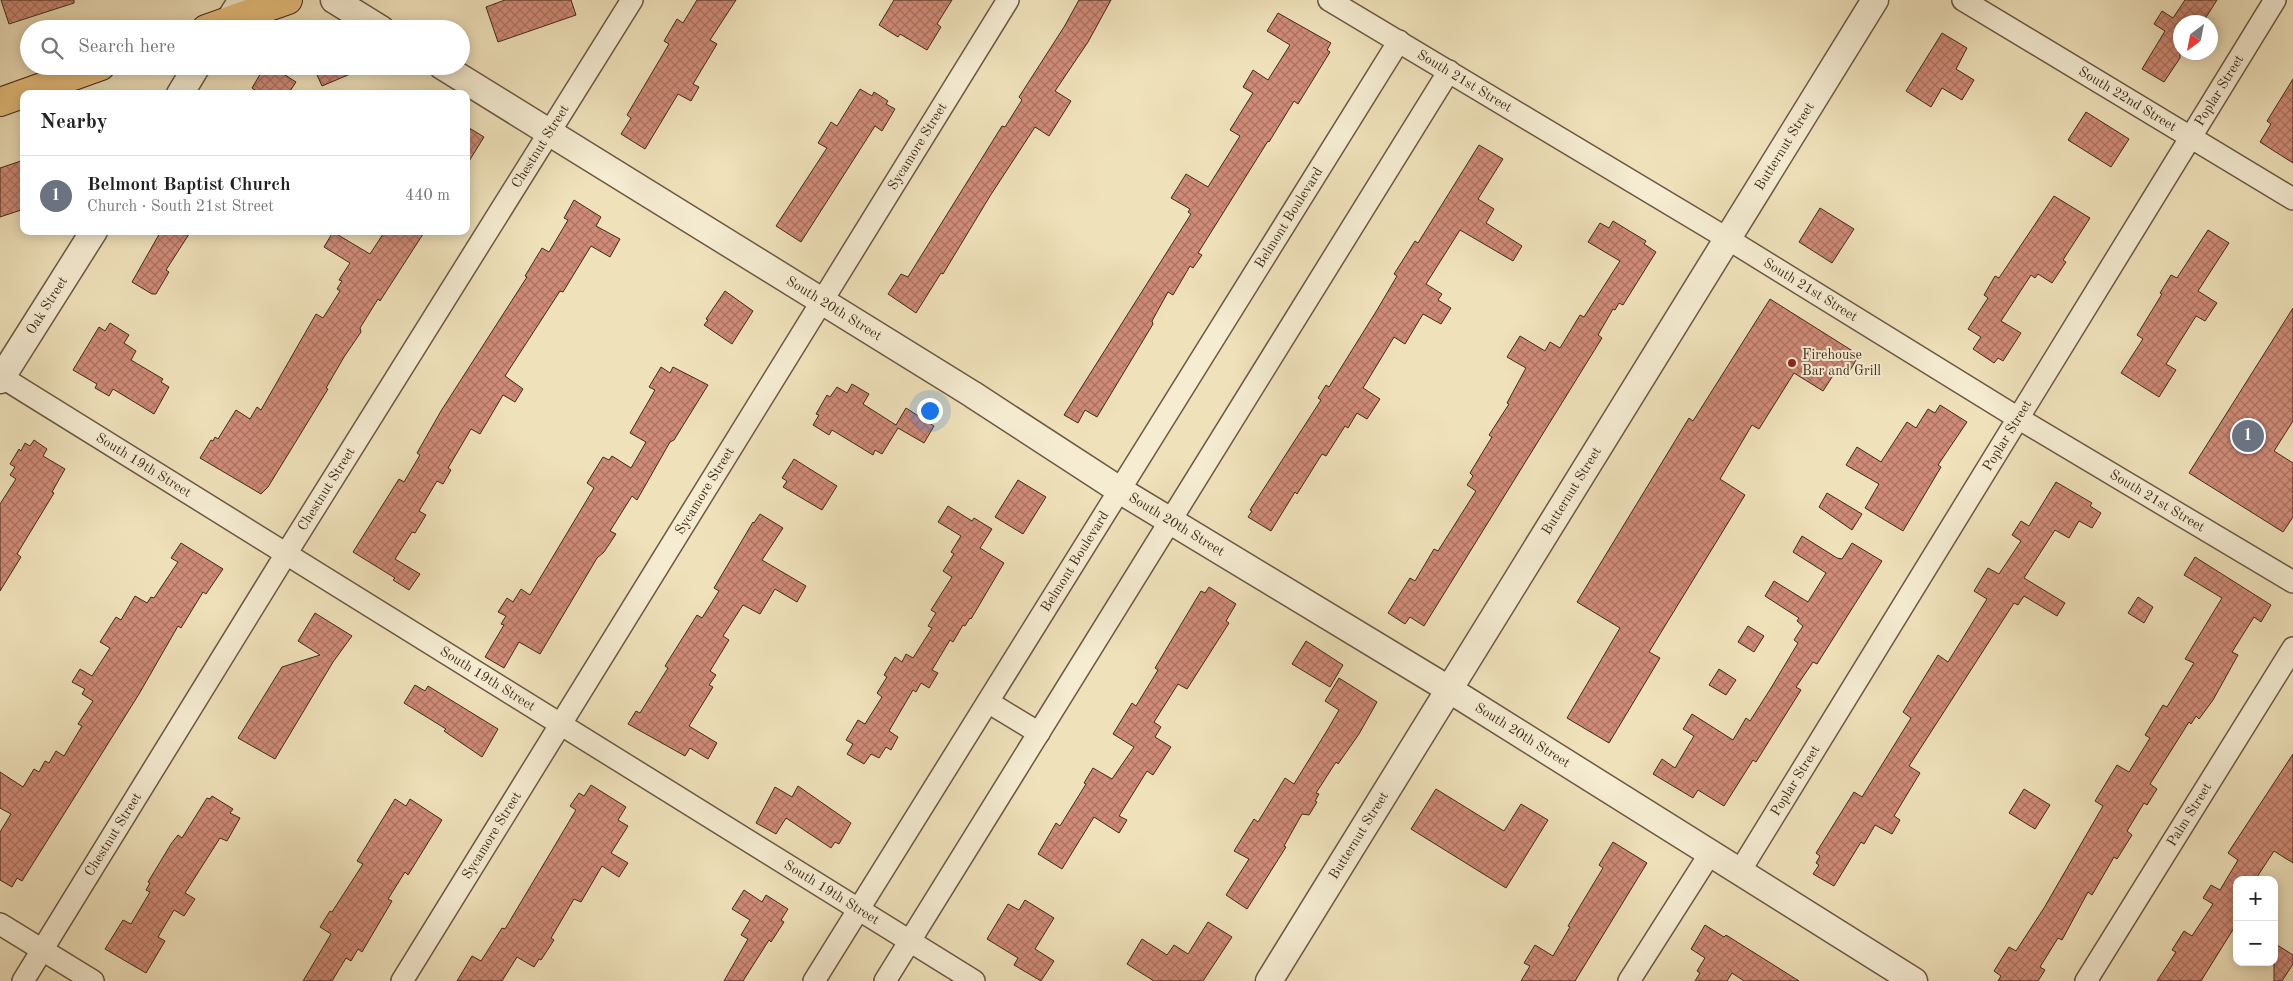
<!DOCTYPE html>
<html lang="en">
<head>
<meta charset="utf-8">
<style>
	:root { --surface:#fff; --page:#f6f6f6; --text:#222; --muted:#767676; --line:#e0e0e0; --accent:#0f766e }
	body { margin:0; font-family:"Old Standard TT",serif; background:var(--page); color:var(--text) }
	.controls { position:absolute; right:15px; bottom:15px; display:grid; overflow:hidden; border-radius:10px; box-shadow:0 2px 12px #0003 }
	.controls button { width:45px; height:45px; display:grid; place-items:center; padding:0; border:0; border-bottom:1px solid var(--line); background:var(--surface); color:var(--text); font:25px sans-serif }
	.compass { position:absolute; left:2173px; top:15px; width:45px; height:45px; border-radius:50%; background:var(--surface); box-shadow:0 2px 12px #0003; rotate:212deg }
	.you { position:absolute; left:929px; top:410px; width:18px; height:18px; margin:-12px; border:4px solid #fff; border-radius:50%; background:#1a73e8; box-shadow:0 0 0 8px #1a73e833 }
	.badge { display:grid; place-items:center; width:32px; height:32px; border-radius:50%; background:var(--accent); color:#fff; font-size:16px; font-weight:700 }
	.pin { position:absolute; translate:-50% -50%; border:2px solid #fff; box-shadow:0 1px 5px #0006 }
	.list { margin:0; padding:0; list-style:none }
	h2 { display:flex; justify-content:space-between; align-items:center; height:65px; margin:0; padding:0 20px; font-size:21px }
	h2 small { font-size:16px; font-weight:400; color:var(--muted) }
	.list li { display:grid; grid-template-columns:32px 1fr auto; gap:15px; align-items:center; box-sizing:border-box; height:80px; padding:0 20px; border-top:1px solid var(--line) }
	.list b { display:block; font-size:19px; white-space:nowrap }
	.list p { margin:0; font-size:16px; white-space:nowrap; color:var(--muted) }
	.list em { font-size:16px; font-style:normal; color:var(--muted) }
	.icon { flex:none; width:28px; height:28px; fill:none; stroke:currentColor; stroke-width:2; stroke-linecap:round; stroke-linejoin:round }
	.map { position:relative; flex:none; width:2293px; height:981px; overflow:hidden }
	.search { position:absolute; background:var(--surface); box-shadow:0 2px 12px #0003; left:20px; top:20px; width:450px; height:55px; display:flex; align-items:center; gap:12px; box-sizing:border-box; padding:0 18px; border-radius:28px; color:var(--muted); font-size:19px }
	.panel { position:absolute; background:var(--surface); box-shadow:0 2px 12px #0003; left:20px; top:90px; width:450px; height:145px; border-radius:10px }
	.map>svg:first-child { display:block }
</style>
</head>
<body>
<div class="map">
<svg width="2293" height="981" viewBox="0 0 2293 981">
	<defs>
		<pattern id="building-cross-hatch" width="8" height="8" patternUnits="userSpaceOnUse" patternTransform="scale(1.25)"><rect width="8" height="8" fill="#d08b78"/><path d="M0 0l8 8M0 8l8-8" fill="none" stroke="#aa7262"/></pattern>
	</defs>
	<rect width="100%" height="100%" fill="#efe1ba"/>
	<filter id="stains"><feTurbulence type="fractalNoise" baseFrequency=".004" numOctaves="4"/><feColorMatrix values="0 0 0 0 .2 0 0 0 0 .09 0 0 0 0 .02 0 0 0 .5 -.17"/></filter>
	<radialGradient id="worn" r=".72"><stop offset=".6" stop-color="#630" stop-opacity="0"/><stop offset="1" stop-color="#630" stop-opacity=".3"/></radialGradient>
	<path fill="url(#building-cross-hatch)" stroke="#402b1b" d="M1 0H74V3L9 24Z
		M505 0H571L576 15 498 42 486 7Z
		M697 0H736L710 40 717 44 693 84 699 87 691 101 678 94 645 149 621 134 631 118 627 115 669 44 664 41 677 19 683 23Z
		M894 0H952L937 24 941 27 927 50 900 34 898 37 879 25Z
		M1079 0H1111L1088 42 1055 91 1071 101 1049 136 1035 127 990 196 943 274 941 273 916 313 888 294 901 274 908 277 1002 126 1005 127 1022 100 1019 97 1064 27Z
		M2185 0H2217L2203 22H2180V58L2164 82 2142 69 2165 31 2154 24 2162 11 2173 18Z
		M1278 13 1331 43 1327 50 1330 52 1298 104 1294 101 1269 142 1268 141 1198 253 1202 255 1193 268 1190 266 1173 295 1168 292 1152 321 1153 324 1097 417 1085 410 1078 423 1064 415 1191 214 1188 212 1190 209 1171 198 1186 174 1208 187 1240 136 1230 130 1253 93 1243 87 1253 70 1268 80 1290 45 1267 31Z
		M1942 33 1967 48 1956 69 1974 80 1962 100 1942 88 1931 107 1906 91Z
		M265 66H271L296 82 288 94H261L252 88Z
		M313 66H369L322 86Z
		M2293 79V163L2260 142 2271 124 2267 121Z
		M860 89 872 96 874 92 888 101 886 104 895 109 882 131 875 126 801 242 776 226 827 148 818 143 831 122 837 126Z
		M2086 112 2129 139 2111 167 2068 140Z
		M466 126 484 137 466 166Z
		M1479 145 1503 159 1478 199 1494 209 1486 223 1522 246 1513 261 1460 230 1426 284 1442 294 1438 300 1451 308 1441 324 1423 314 1405 344 1394 337 1363 388 1380 399 1367 419 1357 413 1348 428 1345 426 1326 456 1322 454 1297 494 1295 492 1271 531 1248 517 1252 511 1250 510 1321 400 1318 398 1326 385 1329 387 1377 310 1397 276 1394 274 1415 241 1418 243Z
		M24 160V209L0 217V168Z
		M2054 196 2090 218 2063 260 2066 262 2052 283 2038 274 2035 278 2031 275 2001 321 2021 333 2003 361 1998 358 1994 363 1973 349 1981 337 1968 329 1988 298 1984 295 1995 276 1999 278Z
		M574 200 601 217 596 226 620 239 610 257 591 246 563 292 560 291 505 376 523 389 515 402 503 395 480 434 471 429 448 468 451 470 443 484 437 481 419 511 426 515 415 533 412 532 395 559 420 574 409 590 393 580 395 578 353 552 399 479 404 482 420 455 417 453 441 411 527 277 525 276 542 248 549 252 568 220 564 218Z
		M1820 208 1854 229 1832 263 1799 242Z
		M1613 221 1646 241 1644 244 1656 252 1623 305 1619 303 1615 310 1613 309 1598 335 1602 338 1424 626 1410 617 1405 624 1388 613 1410 578 1415 581 1434 549 1438 551 1476 491 1467 485 1473 476 1470 473 1492 437 1489 435 1509 404 1507 403 1526 368 1507 357 1520 336 1545 351 1550 342 1560 348 1580 315 1584 317 1620 261 1588 242 1600 223 1609 228Z
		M2208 230 2229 243 2198 291 2217 303 2205 321 2196 316 2166 364 2176 370 2159 397 2121 373 2143 339 2137 335 2162 294 2160 293 2171 275 2177 278Z
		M161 231H191L166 270 169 272 156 294H152L132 282Z
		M385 231H425L380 301 378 299 360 328 361 332 344 357 326 388 328 389 268 487 261 494 200 458 211 440 213 441 215 437 218 439 236 410 250 419 257 407 261 410 316 314 323 318 340 291 337 289 342 281 339 280 350 263 324 247 333 232 370 254Z
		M725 291 753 311 732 344 704 325 708 320 706 319Z
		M1770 299 1859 355 1846 377 1836 371 1823 391 1794 373 1759 429 1752 425 1720 479 1745 495 1649 652 1660 658 1609 743 1567 718 1620 628 1577 602 1689 418 1693 421Z
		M2293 308V421L2274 451 2293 463V517L2283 532 2189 473Z
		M110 323 129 335 124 343 136 351 131 360 163 379 161 382 169 387 154 414 113 389 109 396 95 388 97 384 73 370 99 327 105 331Z
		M661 367 670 373 673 367 708 385 674 440 670 442 637 500 632 496 610 531 616 534 604 552 597 558 540 654 519 642 504 668 485 657 504 625 501 624 506 616 498 612 507 598 513 602 521 589 530 595 594 488 587 483 603 457 609 460 612 456 631 468 646 442 630 433 655 390 649 387Z
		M852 384 869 394 863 404 896 425 906 408 934 426 924 443 898 428 882 454 875 450 873 455 832 430 829 435 813 425 819 415 816 414 827 395 830 397 837 387 847 393Z
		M1940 405 1967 422 1938 465 1941 467 1903 531 1865 508 1879 484 1846 465 1857 447 1881 462 1907 422 1916 428 1928 409 1935 413Z
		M34 440 47 449 43 456 65 469 52 492 54 493 17 554 21 557 0 591V504L16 479 10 475 15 467 10 464 19 449 21 451 25 443 30 446Z
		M794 459 837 486 822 510 783 487 787 481 782 478Z
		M1018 480 1046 497 1023 534 995 517Z
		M2056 482 2092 503 2090 506 2101 513 2092 528 2079 521 2069 538 2055 530 2024 578 2065 603 2057 616 2024 596 2018 605 2014 603 1909 766 1920 773 1894 816 1900 820 1892 834 1875 825 1864 844 1861 842 1834 886 1813 874 1819 865 1816 863 1820 856 1816 853 1854 792 1862 797 1911 718 1903 712 1938 655 1948 662 1987 599 1974 591 1988 568 1999 574 2021 541 2012 535 2021 521 2029 526Z
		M1827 493 1862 514 1852 530 1819 507Z
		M948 506 972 521 974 518 992 529 980 548 1004 563 971 619 970 618 965 626 963 625 953 642 950 640 932 670 938 673 929 688 921 683 916 692 913 690 889 731 898 737 891 750 886 747 879 758 871 754 864 764 847 754 853 744 846 740 858 720 865 724 882 697 877 693 887 677 884 675 895 657 902 662 906 654 913 658 932 628 928 626 936 613 931 610 952 577 943 571 954 554 951 552 961 536 938 522Z
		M760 514 783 528 762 560 806 586 797 602 775 589 760 614 743 605 723 636 729 640 710 671 716 675 709 685 713 687 689 726 717 743 708 759 690 748 685 756 628 724 636 711 640 713 668 668 665 666 697 615 702 618 719 591 714 588 753 522 754 523Z
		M1802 536 1837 558 1842 559 1852 543 1882 561 1817 664 1813 662 1796 687 1801 690 1756 762 1753 760 1724 806 1698 790 1693 798 1653 774 1662 759 1675 768 1694 736 1683 729 1692 714 1733 740 1746 718 1750 721 1771 688 1798 643 1794 640 1803 626 1797 621 1799 618 1765 596 1774 581 1808 602 1826 573 1793 552Z
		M181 543 223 569 206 594 203 592 181 628 178 626 139 694 22 881 17 878 12 887 0 880V832L11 814 0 808V772L23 787 34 769 39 772 45 761 49 763 56 751 64 756 82 726 78 724 93 701 82 694 85 689 72 682 80 669 92 676 110 648 100 642 116 617 121 620 135 596 147 603 151 597 154 598 178 562 171 558Z
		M2195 557 2271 605 2261 622 2254 617 2232 652 2238 655 2213 700 2199 719 2196 716 2191 724 2189 722 2150 784 2157 789 2147 805 2144 803 2127 831 2132 835 2117 859 2114 857 2092 895 2088 892 2062 940 2058 938 2040 967 2045 970 2038 981H1998L2001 976 1994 971 2009 947 2016 951 2044 908 2103 806 2095 801 2117 765 2129 772 2150 738 2145 735 2163 705 2167 707 2194 663 2185 659 2222 598 2184 575Z
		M1209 587 1236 604 1226 621 1229 623 1187 689 1178 684 1154 722 1161 727 1155 737 1171 747 1153 775 1147 771 1119 816 1127 820 1119 833 1094 817 1062 869 1038 854 1056 823 1060 826 1086 784 1084 783 1093 768 1112 779 1134 747 1113 734 1132 703 1136 706 1158 670 1155 668 1201 591 1205 593Z
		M2138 597 2153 607 2144 623 2128 613Z
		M315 613 352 636 333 662 275 759 238 738 282 667 320 655 298 641Z
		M1748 626 1764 636 1754 652 1738 642Z
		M1306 641 1343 665 1330 687 1292 664Z
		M1719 669 1736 680 1726 695 1709 685Z
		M1339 678 1377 702 1359 734 1338 764 1336 762 1316 793 1319 794 1315 801 1317 802 1309 815 1302 814 1284 846 1286 847 1247 909 1226 895 1249 859 1234 851 1254 819 1258 822 1285 778 1294 784 1328 729 1339 710 1325 701Z
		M415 685 425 691 428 686 498 729 482 757 444 731 446 729 404 703Z
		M2293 754V863L2274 851 2255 880H2237V923L2201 981H2157L2176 952 2172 950 2184 931 2192 936 2213 904 2203 898 2211 885 2220 890 2238 860 2228 853Z
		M591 785 626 807 618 820 628 826 611 853 628 863 619 877 602 866 581 902 574 899 551 938 554 940 541 960 539 959 534 967 517 957 502 981H457L472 956 481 961 502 928 505 929 576 810 570 806 579 793 584 796Z
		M798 786 851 823 839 844 835 842 831 848 786 818 776 834 756 823 775 787 792 797Z
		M1436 789 1504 831 1521 804 1548 820 1506 888 1411 829Z
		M2024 789 2050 805 2035 829 2009 813Z
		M212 796 233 809 230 813 240 818 227 841 220 838 185 893 195 899 184 916 174 910 158 937 165 941 146 973 105 949 123 920 131 924 150 892 146 890 150 883 148 882 171 844 178 835 182 838 207 798 210 799Z
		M395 799 406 806 410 799 442 820 408 875 405 872 388 899 392 901 362 952 358 949 351 961 346 958 332 981H303L331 934 320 927 330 911 332 912 363 864 357 861Z
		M1613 842 1647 863 1575 981H1521L1530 966 1524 963 1535 945 1553 956 1570 927 1568 926 1603 868 1599 865Z
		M744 890 762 902 766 895 788 909 781 920 784 922 771 942 769 940 743 981H724L748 939 741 935 750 920 732 909Z
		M1025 900 1054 918 1035 949 1054 961 1041 981 1014 965 1018 958 987 939 1008 904 1019 910Z
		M1208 922 1232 937 1203 981H1154L1127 964 1142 939 1167 955 1174 945 1188 954Z
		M1705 925 1724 937 1726 935 1799 981H1744L1732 973 1727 981H1695L1700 973 1697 971 1705 958 1691 949Z
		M2274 943 2293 955V964L2282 981H2274Z"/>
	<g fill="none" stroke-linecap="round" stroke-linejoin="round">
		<g stroke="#6c5843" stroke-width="24">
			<g id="minor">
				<path id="s1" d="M1329 0 1728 239 2018 418 2293 582"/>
				<path id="s2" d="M1963 0 2293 199"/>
				<path d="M225 22 239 0"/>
				<path id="s3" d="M0 376 974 981"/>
				<path d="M988 702 1039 733"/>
				<path id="s4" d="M1740 871 2275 0"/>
				<path d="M0 924 93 981"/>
				<path id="s5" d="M23 981 286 554 632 0"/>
				<path id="s6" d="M402 981 1008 0"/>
				<path id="s7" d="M814 981 1399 41"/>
				<path d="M885 981 1449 71"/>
				<path d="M1629 981 1711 852"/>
				<path id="s8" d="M2086 981 2293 648"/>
			</g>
		</g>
		<g stroke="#6c5843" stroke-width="29">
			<g id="tertiary">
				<path d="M334 0 381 29"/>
				<path id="s9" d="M442 66 972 394 1121 491 1450 690 1914 981"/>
				<path d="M180 94 197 66"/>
				<path id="s10" d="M0 380 94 231"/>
				<path id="s11" d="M1269 981 1875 0"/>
			</g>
		</g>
		<g stroke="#402b1b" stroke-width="30">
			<path id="primary" d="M206 29 288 0
				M0 102 101 66"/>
		</g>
		<use href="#minor" stroke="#f5ecd2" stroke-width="21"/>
		<use href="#tertiary" stroke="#f5ecd2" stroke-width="26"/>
		<use href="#primary" stroke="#e8c07d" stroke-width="28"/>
	</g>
	<circle fill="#8f2418" stroke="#f5ecd2" stroke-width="2" cx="1792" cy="363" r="5"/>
	<g text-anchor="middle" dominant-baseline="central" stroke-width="4" stroke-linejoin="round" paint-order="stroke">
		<g font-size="14" fill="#402b1b" stroke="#f5ecd2">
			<text stroke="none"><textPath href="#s1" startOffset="158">South 21st Street</textPath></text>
			<text stroke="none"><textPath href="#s4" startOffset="916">Poplar Street</textPath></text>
			<text stroke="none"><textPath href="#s2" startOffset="192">South 22nd Street</textPath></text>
			<text stroke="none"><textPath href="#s5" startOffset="982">Chestnut Street</textPath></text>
			<text stroke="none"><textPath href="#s6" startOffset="981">Sycamore Street</textPath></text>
			<text stroke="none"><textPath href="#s11" startOffset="981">Butternut Street</textPath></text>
			<text stroke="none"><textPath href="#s7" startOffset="899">Belmont Boulevard</textPath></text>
			<text stroke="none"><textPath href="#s1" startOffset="562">South 21st Street</textPath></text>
			<text stroke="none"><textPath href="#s10" startOffset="88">Oak Street</textPath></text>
			<text stroke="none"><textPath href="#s9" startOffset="461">South 20th Street</textPath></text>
			<text stroke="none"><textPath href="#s4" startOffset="511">Poplar Street</textPath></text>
			<text stroke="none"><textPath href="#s3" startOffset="169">South 19th Street</textPath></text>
			<text stroke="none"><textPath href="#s5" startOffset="578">Chestnut Street</textPath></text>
			<text stroke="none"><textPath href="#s6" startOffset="576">Sycamore Street</textPath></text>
			<text stroke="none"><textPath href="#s11" startOffset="576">Butternut Street</textPath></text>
			<text stroke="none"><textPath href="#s1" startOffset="968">South 21st Street</textPath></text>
			<text stroke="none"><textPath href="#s9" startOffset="866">South 20th Street</textPath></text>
			<text stroke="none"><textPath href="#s7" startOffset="494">Belmont Boulevard</textPath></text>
			<text stroke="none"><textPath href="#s3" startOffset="574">South 19th Street</textPath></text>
			<text stroke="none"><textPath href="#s9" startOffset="1271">South 20th Street</textPath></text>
			<text stroke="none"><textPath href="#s4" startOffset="106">Poplar Street</textPath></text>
			<text stroke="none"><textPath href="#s8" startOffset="196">Palm Street</textPath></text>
			<text stroke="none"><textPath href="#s5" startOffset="172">Chestnut Street</textPath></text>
			<text stroke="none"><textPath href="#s6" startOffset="171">Sycamore Street</textPath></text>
			<text stroke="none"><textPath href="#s11" startOffset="171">Butternut Street</textPath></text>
			<text stroke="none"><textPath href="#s3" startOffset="979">South 19th Street</textPath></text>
		</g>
		<g font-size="14" fill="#402b1b" stroke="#f5ecd2" text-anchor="start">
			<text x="1802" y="355">Firehouse<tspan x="1802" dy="16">Bar and Grill</tspan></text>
		</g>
	</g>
	<rect width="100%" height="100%" filter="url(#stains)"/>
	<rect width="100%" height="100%" fill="url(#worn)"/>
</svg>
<div class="controls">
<button>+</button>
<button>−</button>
</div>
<svg class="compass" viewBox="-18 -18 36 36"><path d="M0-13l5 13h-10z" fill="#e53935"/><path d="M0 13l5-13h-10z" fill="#767676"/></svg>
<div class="you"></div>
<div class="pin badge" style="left:2248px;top:436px;background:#6b7280">1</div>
<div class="search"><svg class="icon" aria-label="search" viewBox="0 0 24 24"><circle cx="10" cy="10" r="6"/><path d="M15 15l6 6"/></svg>Search here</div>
<section class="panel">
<h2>Nearby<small></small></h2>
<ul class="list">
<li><span class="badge" style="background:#6b7280">1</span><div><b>Belmont Baptist Church</b><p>Church · South 21st Street</p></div><em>440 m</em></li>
</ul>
</section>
</div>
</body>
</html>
